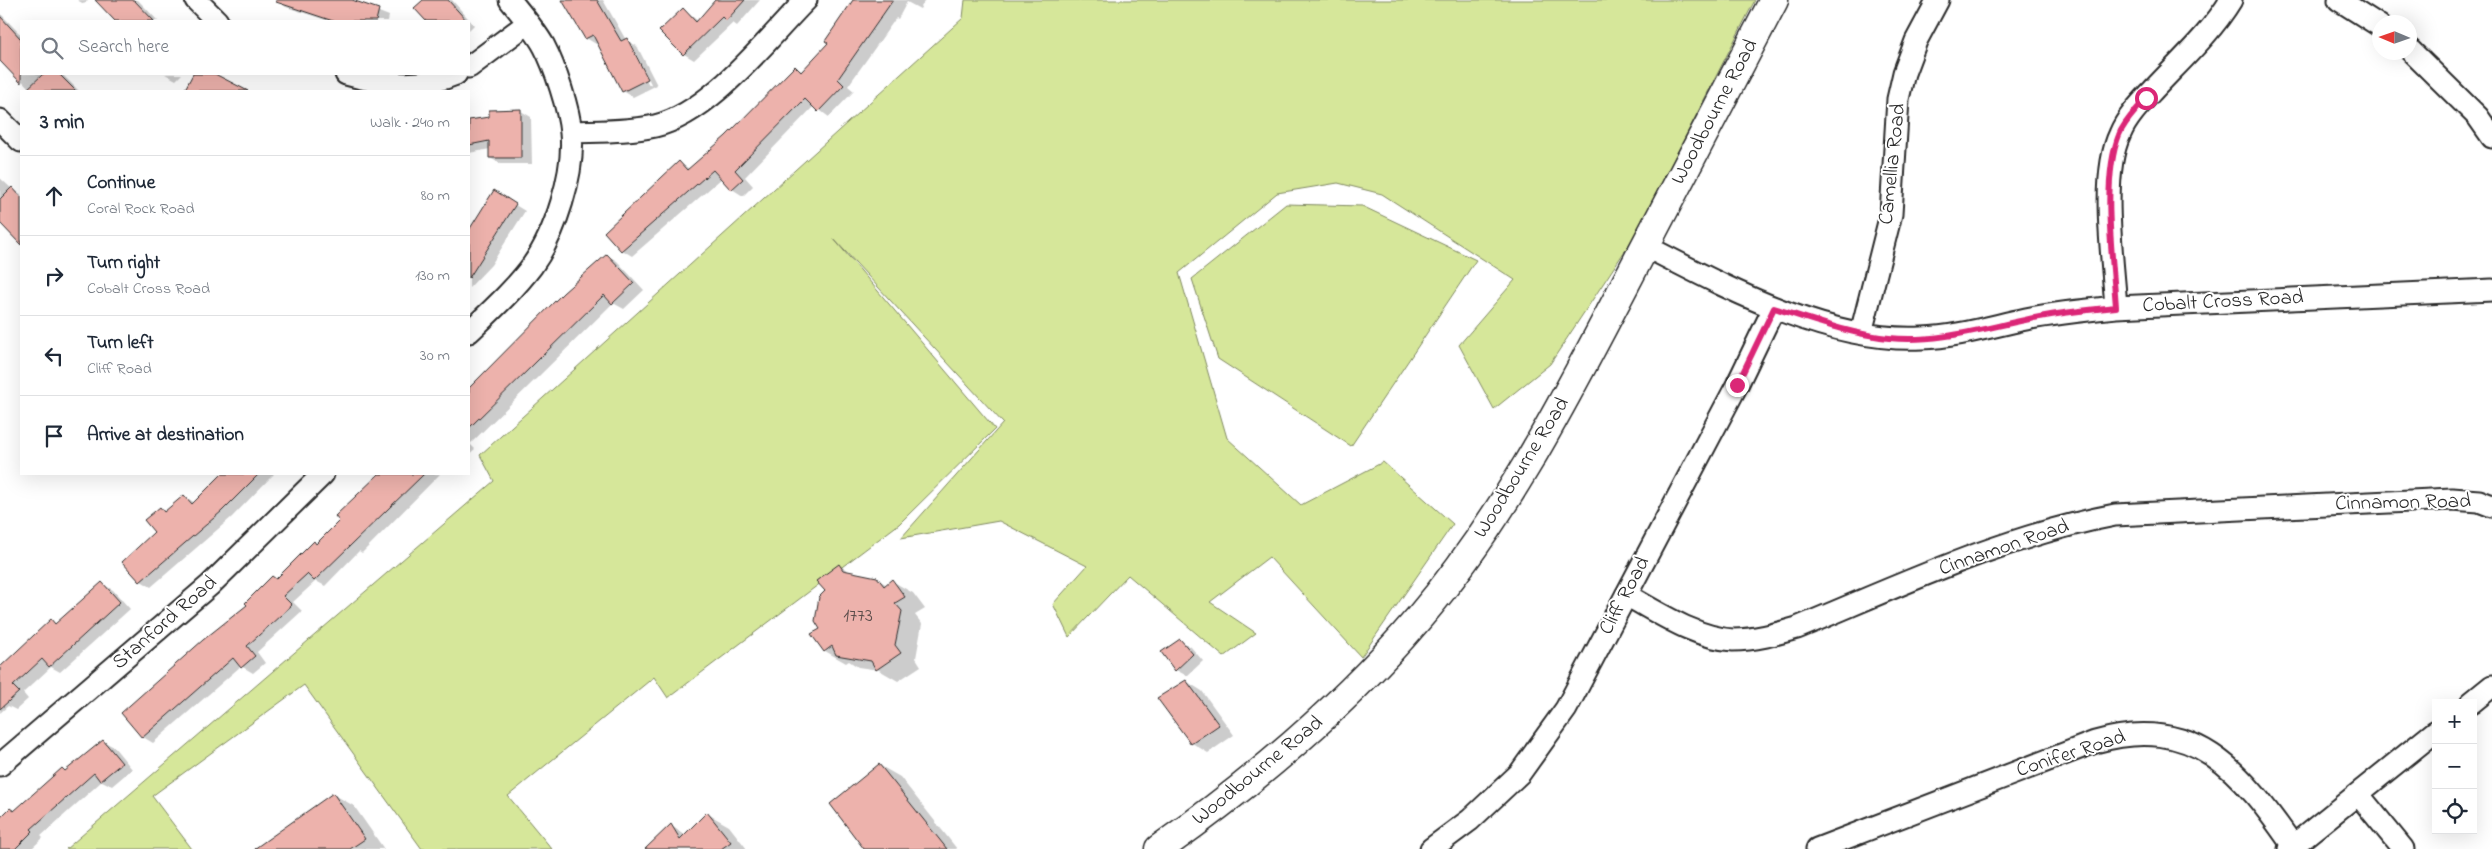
<!DOCTYPE html>
<html lang="en">
<head>
<meta charset="utf-8">
<style>
	:root { --surface:#fff; --page:#f6f6f7; --text:#1f2937; --muted:#747a83; --line:#e0e1e3 }
	body { margin:0; font-family:"Indie Flower",sans-serif; background:var(--page); color:var(--text) }
	.controls { position:absolute; right:15px; bottom:15px; display:grid; overflow:hidden; border-radius:0px; box-shadow:0 5px 20px #0002 }
	.controls button { width:45px; height:45px; display:grid; place-items:center; padding:0; border:0; border-bottom:1px solid var(--line); background:var(--surface); color:var(--text); font:25px sans-serif }
	.compass { position:absolute; left:2372px; top:15px; width:45px; height:45px; border-radius:50%; background:var(--surface); box-shadow:0 5px 20px #0002; rotate:272deg }
	.stop { position:absolute; width:15px; height:15px; margin:-11px; border:4px solid #db2777; border-radius:50%; background:#fff }
	.stop.end { background:#db2777; border-color:#fff; box-shadow:0 1px 5px #0008 }
	.list { margin:0; padding:0; list-style:none }
	h2 { display:flex; justify-content:space-between; align-items:center; height:65px; margin:0; padding:0 20px; font-size:21px }
	h2 small { font-size:16px; font-weight:400; color:var(--muted) }
	.list li { display:grid; grid-template-columns:32px 1fr auto; gap:15px; align-items:center; box-sizing:border-box; height:80px; padding:0 20px; border-top:1px solid var(--line) }
	.list b { display:block; font-size:19px; white-space:nowrap }
	.list p { margin:0; font-size:16px; white-space:nowrap; color:var(--muted) }
	.list em { font-size:16px; font-style:normal; color:var(--muted) }
	.icon { flex:none; width:28px; height:28px; fill:none; stroke:currentColor; stroke-width:2; stroke-linecap:round; stroke-linejoin:round }
	.map { position:relative; flex:none; width:2492px; height:849px; overflow:hidden }
	.search { position:absolute; background:var(--surface); box-shadow:0 5px 20px #0002; left:20px; top:20px; width:450px; height:55px; display:flex; align-items:center; gap:12px; box-sizing:border-box; padding:0 18px; border-radius:0px; color:var(--muted); font-size:19px }
	.panel { position:absolute; background:var(--surface); box-shadow:0 5px 20px #0002; left:20px; top:90px; width:450px; height:385px; border-radius:0px }
	.map>svg:first-child { display:block }
</style>
</head>
<body>
<div class="map">
<svg width="2492" height="849" viewBox="0 0 2492 849">
	<rect width="100%" height="100%" fill="#fff"/>
	<filter id="ink" filterUnits="userSpaceOnUse"><feTurbulence type="fractalNoise" baseFrequency=".02" numOctaves="2"/><feDisplacementMap in="SourceGraphic" scale="10" xChannelSelector="R" yChannelSelector="G"/><feConvolveMatrix kernelMatrix="1 2 1 2 8 2 1 2 1" color-interpolation-filters="sRGB"/></filter>
	<g filter="url(#ink)">
		<path fill="#d6e79a" stroke="#808962" d="M965 0H1755L1634 237 1550 364 1494 409 1459 345 1515 280 1382 194 1338 183 1277 193 1179 273 1227 438 1301 505 1383 462 1453 524 1361 657 1269 557 1210 602 1256 633 1224 657 1128 575 1069 637 1053 604 1087 566 999 521 901 538 1003 423 833 238 995 429 899 524 668 698 654 677 508 796 552 849H422L304 685 152 796 192 849H66L494 481 480 455 963 18Z
			M1286 204 1362 206 1476 260 1351 446 1218 359 1192 279Z"/>
		<path fill="#0003" fill-rule="evenodd" d="M77 0H88L84 4Z
			M96 0H138L158 21H116Z
			M276 0H349L389 16 388 21H329L286 7Z
			M425 0H452L474 25 469 30V21H427L416 8Z
			M570 0H603L626 40 637 46 657 85 633 97 623 91 598 43 596 44 586 38ZM629 46H632L651 84 649 85Z
			M717 0H760L737 26 733 23 694 60 684 54 661 31 683 10 698 21Z
			M861 0H925L920 9 907 2 898 19 896 18 848 86 854 91 829 117 814 106 745 177 753 186 743 196 732 189 722 178 632 256 622 250 679 163 690 169 726 137 795 67 803 72 830 43Z
			M0 13 21 35V74H62L79 91H32L0 58Z
			M165 74H182L176 80Z
			M194 74H212L244 91H185Z
			M521 111 531 117 532 164H501L490 158V149L469 153V122Z
			M0 178 12 189 21 194V244L0 223Z
			M494 192 525 211 491 265 469 288V233Z
			M607 255 617 261 644 290 624 309 613 303 470 444 475 449 469 454V389L564 294Z
			M224 474H274L232 517 151 587 141 581 124 562 156 532 160 508 166 512 184 496 195 503Z
			M381 474H440L362 553 359 551 325 586 316 581 293 602 302 611 257 652 265 663 253 673 241 666 153 743 143 737 277 580 341 521 337 516Z
			M839 565 853 574 877 579 887 585 892 581 913 593 925 609 915 615 922 624 916 658 921 666 898 681 879 670 858 667 849 661 846 663 825 651 822 629 826 591Z
			M102 584 113 590 130 609 60 672 51 667 23 693 28 699 16 710 8 706 0 713V668L51 621 57 624Z
			M1180 640 1191 647 1203 661 1187 676 1176 670 1163 653Z
			M1186 681 1202 691 1234 735 1208 753 1192 743 1159 699Z
			M103 741 114 747 132 769 112 786 102 781 41 836 43 838 31 849H5L0 843V819L15 812Z
			M879 765 900 777 957 849H865Z
			M333 794 354 806 384 849H270Z
			M708 814 729 826 747 849H648L671 826 686 835Z"/>
		<path fill="#edb2ac" stroke="#2b2b2b" d="M95 0H134L154 21H115Z
			M276 0H352L379 9 376 21H333L276 2Z
			M423 0H448L467 21H426L414 8Z
			M562 0H597L621 41 627 38 648 79 622 92 593 35 585 39Z
			M715 0H745L726 21 722 17 683 55 659 31 683 8 696 22Z
			M853 0H893L838 79 844 85 818 112 805 99 735 170 743 179 731 190 713 170 621 251 604 232 679 161 687 170 726 136 795 66 801 72 828 43 825 41Z
			M0 16 21 39V83L0 61Z
			M43 74H59L76 91H25Z
			M193 74H215L248 91H184Z
			M521 109V158H489V141L469 145V120L489 117V110Z
			M12 187 21 197V245L0 223V199Z
			M494 190 516 204 469 278V230Z
			M607 254 634 283 612 304 604 295 469 428V388L563 293Z
			M222 474H259L222 511 140 582 122 562 154 532 144 520 160 507 164 512 184 495 192 504Z
			M379 474H424L314 581 307 574 283 596 292 605 247 646 255 656 241 668 233 658 142 738 121 713 203 640 247 605 245 603 272 576 276 579 314 541 316 544 339 521 335 516Z
			M839 564 843 570 877 577 884 586 892 579 905 597 895 603 902 611 895 645 901 653 876 670 871 661 836 655 832 646 824 652 811 634 820 629 815 621 819 597 825 591 816 581Z
			M102 582 120 602 49 667 42 659 13 686 19 692 0 709V667L51 619 55 624Z
			M1180 639 1193 654 1175 671 1161 652Z
			M1186 680 1219 725 1191 744 1157 698Z
			M103 740 122 763 100 781 94 773 31 829 33 831 15 849H0V818L10 808 14 811 62 768 65 771Z
			M879 764 947 849H864L830 804Z
			M333 793 365 839 350 849H254Z
			M707 812 731 842 721 849H645L671 824 680 839Z"/>
		<g fill="none" stroke-linecap="round" stroke-linejoin="round">
			<g stroke="#2b2b2b" stroke-width="25">
				<path id="minor" d="M196 0 217 21
					M2339 0 2380 26
					M2410 50 2478 117 2492 137
					M469 67 528 23
					M346 74C383 85 421 89 456 74
					M0 120 21 141
					M571 132C599 131 628 132 655 126 711 113 766 40 806 0
					M1645 246C1727 288 1828 343 1922 338 1957 337 1992 326 2026 319 2056 313 2086 310 2116 307L2492 290
					M2116 307C2113 261 2100 175 2120 134 2127 117 2142 102 2154 89 2181 60 2211 33 2231 0
					M469 332C491 311 514 290 532 266 555 234 575 173 571 133 569 109 555 67 544 46 535 30 522 15 510 0
					M1861 333 1891 214 1898 99 1904 73 1916 41 1938 0
					M1626 595C1658 612 1695 638 1733 640 1755 640 1776 634 1797 628 1901 585 2004 536 2115 515L2452 499 2479 501 2492 506
					M2471 703 2492 686
					M0 765 210 585 323 474
					M2358 794 2403 849
					M1431 849 1470 820 1520 773 1566 709 1737 385 1774 308
					M1817 849 2095 742C2195 713 2241 771 2293 846
					M2289 849 2436 731"/>
			</g>
			<g stroke="#2b2b2b" stroke-width="31">
				<path id="secondary" d="M1159 849C1254 782 1342 708 1418 619 1502 521 1561 407 1620 294 1672 196 1723 98 1774 0"/>
			</g>
			<use href="#minor" stroke="#fff" stroke-width="21"/>
			<use href="#secondary" stroke="#fff" stroke-width="28"/>
		</g>
	</g>
	<g fill="none" stroke-linecap="round" stroke-linejoin="round" filter="url(#ink)">
		<path stroke="#db2777" stroke-width="6" d="M1737 385 1774 308C1812 320 1850 334 1889 338 1935 343 1981 329 2025 320 2055 313 2085 310 2116 307 2113 259 2101 180 2119 135 2124 121 2137 110 2146 98"/>
	</g>
	<g text-anchor="middle" dominant-baseline="central" stroke-width="4" stroke-linejoin="round" paint-order="stroke">
		<g font-size="19" fill="#5c4d4b">
			<text x="858" y="616">1773</text>
		</g>
		<g font-size="21" fill="#2b2b2b" stroke="#fff">
			<text transform="translate(1715 112) rotate(-62)">Woodbourne Road</text>
			<text transform="translate(1893 164) rotate(-84)">Camellia Road</text>
			<text transform="translate(2223 302) rotate(-3)">Cobalt Cross Road</text>
			<text transform="translate(1522 468) rotate(-58)">Woodbourne Road</text>
			<text transform="translate(2403 503) rotate(-1)">Cinnamon Road</text>
			<text transform="translate(2004 548) rotate(-19)">Cinnamon Road</text>
			<text transform="translate(1625 596) rotate(-62)">Cliff Road</text>
			<text transform="translate(165 623) rotate(-41)">Stanford Road</text>
			<text transform="translate(2071 754) rotate(-18)">Conifer Road</text>
			<text transform="translate(1258 771) rotate(-39)">Woodbourne Road</text>
		</g>
	</g>
</svg>
<div class="controls">
<button>+</button>
<button>−</button>
<button><svg class="icon" aria-label="locate" viewBox="0 0 24 24"><circle cx="12" cy="12" r="6"/><path d="M12 2v4M12 18v4M2 12h4M18 12h4"/></svg></button>
</div>
<svg class="compass" viewBox="-18 -18 36 36"><path d="M0-13l5 13h-10z" fill="#e53935"/><path d="M0 13l5-13h-10z" fill="#747a83"/></svg>
<div class="stop" style="left:2146px;top:98px"></div>
<div class="stop end" style="left:1737px;top:385px"></div>
<div class="search"><svg class="icon" aria-label="search" viewBox="0 0 24 24"><circle cx="10" cy="10" r="6"/><path d="M15 15l6 6"/></svg>Search here</div>
<section class="panel">
<h2>3 min<small>Walk · 240 m</small></h2>
<ul class="list">
<li><svg class="icon" aria-label="ahead" viewBox="0 0 24 24"><path d="M12 20V5M6 11l6-6 6 6"/></svg><div><b>Continue</b><p>Coral Rock Road</p></div><em>80 m</em></li>
<li><svg class="icon" aria-label="right" viewBox="0 0 24 24"><path d="M7 20v-9h11M14 6l5 5-5 5"/></svg><div><b>Turn right</b><p>Cobalt Cross Road</p></div><em>130 m</em></li>
<li><svg class="icon" aria-label="left" viewBox="0 0 24 24"><path d="M17 20v-9H6M10 6l-5 5 5 5"/></svg><div><b>Turn left</b><p>Cliff Road</p></div><em>30 m</em></li>
<li><svg class="icon" aria-label="arrive" viewBox="0 0 24 24"><path d="M6 21V4h12l-3 4 3 4H6"/></svg><div><b>Arrive at destination</b></div></li>
</ul>
</section>
</div>
</body>
</html>
